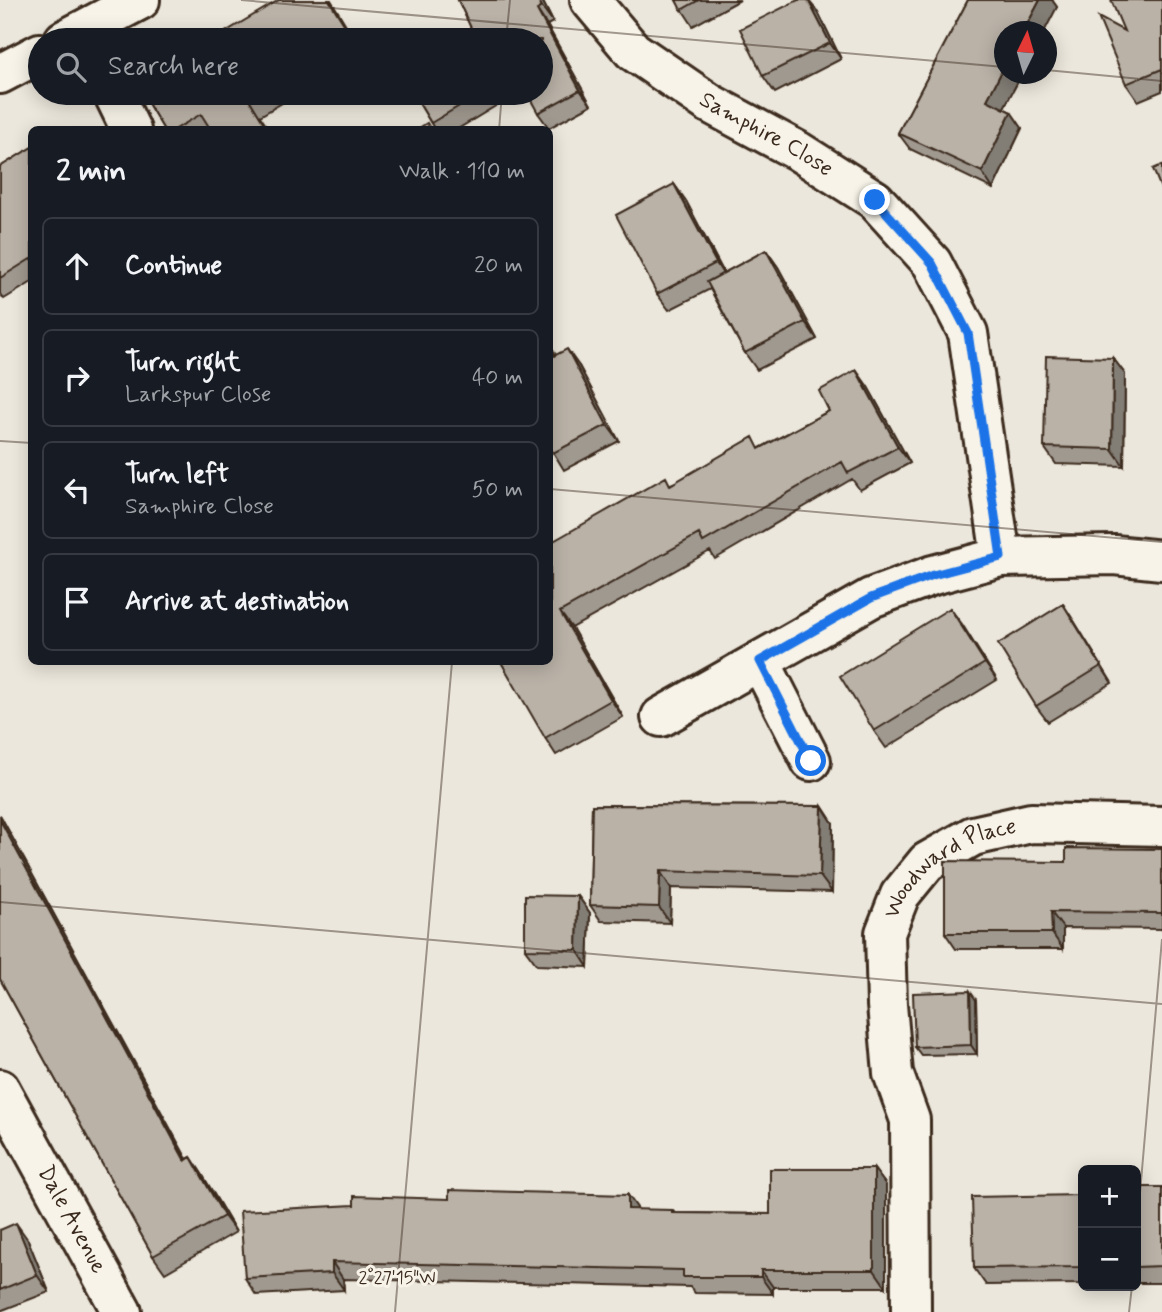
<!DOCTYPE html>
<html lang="en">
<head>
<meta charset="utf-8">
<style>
	:root { --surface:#171b24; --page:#242831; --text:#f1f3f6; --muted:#9ea1a6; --line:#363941 }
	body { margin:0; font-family:Mynerve,sans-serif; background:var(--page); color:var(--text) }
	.controls { position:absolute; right:21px; bottom:21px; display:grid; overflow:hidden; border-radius:10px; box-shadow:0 4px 18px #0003 }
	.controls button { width:63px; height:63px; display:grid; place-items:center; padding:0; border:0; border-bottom:2px solid var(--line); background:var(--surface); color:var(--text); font:35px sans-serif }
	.compass { position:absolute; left:994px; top:21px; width:63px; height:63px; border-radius:50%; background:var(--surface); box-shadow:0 4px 18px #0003; rotate:5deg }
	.stop { position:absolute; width:21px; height:21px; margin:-16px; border:5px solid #1a73e8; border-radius:50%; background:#fff }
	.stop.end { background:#1a73e8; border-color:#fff; box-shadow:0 2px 7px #0008 }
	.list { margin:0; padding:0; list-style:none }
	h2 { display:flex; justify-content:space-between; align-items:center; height:91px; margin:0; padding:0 28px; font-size:30px }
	h2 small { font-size:23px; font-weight:400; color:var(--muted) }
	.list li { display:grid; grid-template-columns:46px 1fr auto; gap:21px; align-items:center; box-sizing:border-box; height:98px; margin:0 14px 14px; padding:0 14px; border:2px solid var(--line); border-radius:10px }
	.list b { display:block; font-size:26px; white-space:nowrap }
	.list p { margin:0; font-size:23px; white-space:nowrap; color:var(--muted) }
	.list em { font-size:23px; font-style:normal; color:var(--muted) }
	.icon { flex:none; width:38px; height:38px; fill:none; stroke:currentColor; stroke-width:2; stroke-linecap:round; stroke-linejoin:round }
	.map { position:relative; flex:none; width:1162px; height:1312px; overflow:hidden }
	.search { position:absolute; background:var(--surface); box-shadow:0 4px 18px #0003; left:28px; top:28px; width:525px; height:77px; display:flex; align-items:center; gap:18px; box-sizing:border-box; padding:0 24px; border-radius:38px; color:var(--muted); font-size:26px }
	.panel { position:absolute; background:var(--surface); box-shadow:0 4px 18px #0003; left:28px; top:126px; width:525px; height:539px; border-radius:10px }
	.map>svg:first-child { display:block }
</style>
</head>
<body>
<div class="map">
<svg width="1162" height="1312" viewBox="0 0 1162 1312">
	<rect width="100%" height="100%" fill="#ece7dc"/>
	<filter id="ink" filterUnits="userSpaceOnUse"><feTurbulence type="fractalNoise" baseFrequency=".0143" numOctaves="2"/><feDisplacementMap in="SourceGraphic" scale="14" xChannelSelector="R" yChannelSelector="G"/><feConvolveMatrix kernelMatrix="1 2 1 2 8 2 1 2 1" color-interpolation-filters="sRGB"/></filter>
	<g filter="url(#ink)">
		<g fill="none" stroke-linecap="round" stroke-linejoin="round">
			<g stroke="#3b2a1e" stroke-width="44">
				<g id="street">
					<path id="s1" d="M590 0 633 51 709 103 798 151 875 200 932 263 968 333 1001 557"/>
					<path d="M64 40 140 0"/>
					<path d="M0 74 40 53"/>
					<path d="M113 93 131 130"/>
					<path d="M760 661 811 761"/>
					<path d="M661 717 871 598 933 575 1001 557 1114 555 1162 560"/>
					<path id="s2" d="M0 1089 122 1312"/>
					<path id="s3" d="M911 1312 910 1120 893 1073 887 1005 885 933 900 895 927 862 973 836 1031 823 1162 826"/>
				</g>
			</g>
			<use href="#street" stroke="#f7f3e8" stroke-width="38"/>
		</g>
		<path fill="#a09990" stroke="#3b2a1e" stroke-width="2" d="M458 0H542L553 22 547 25 591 105 549 128 538 113 541 93 472 30Z
			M676 0H740L693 26Z
			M968 0H1052L1057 7 1004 74H1022L1003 108 1011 112 1022 128 993 189 910 149 898 133Z
			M1162 0V91L1138 101 1126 84Z
			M818 12 841 59 775 93 763 76Z
			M142 93H299L260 116 269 130H164Z
			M413 93H517L456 130H435Z
			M32 147V282L4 299 0 294V167Z
			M674 184 686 201 724 273 766 250 778 267 817 339 757 370 745 353 710 289 669 310 657 294Z
			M550 345 556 355 579 366 619 441 564 470 550 447Z
			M1113 358 1125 374 1124 466 1056 464 1044 447Z
			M856 370 868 387 910 463 860 490 852 479 715 559 710 551 572 628 623 717 556 755 545 738 550 543 671 484 760 448 829 411Z
			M950 608 997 680 886 748 874 731Z
			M1074 621 1112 683 1048 722 1036 706Z
			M592 805 822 806 833 823 832 892 671 888 670 923 601 921 590 905Z
			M0 815 187 1159 191 1157 202 1174 236 1232 165 1273 153 1256 0 979Z
			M1162 849V929L1063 928V949H956L945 933 1066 862Z
			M578 896 590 913 588 967 537 965 525 949Z
			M976 1000 977 1054 921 1055 915 1047Z
			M874 1169 886 1185V1287H773V1294L695 1293 690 1287 343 1279 344 1290 256 1295 245 1278 449 1199 639 1210H672L675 1213 770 1214Z
			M1083 1187V1284L986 1285 974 1268 1083 1195Z
			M1136 1187H1162V1283H1136Z
			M0 1230 28 1240 49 1292 0 1311Z"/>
		<path fill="#827d75" stroke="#3b2a1e" stroke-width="2" d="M329 0H331L355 40 352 37Z
			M538 0H542L553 22 542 7Z
			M808 0 818 12 841 59 830 43Z
			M1040 0H1052L1057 7 1044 32H1023Z
			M537 10 547 25 591 105 580 90Z
			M1004 67V74H1022L999 117 987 100Z
			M1011 112 1022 128 993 189 982 172Z
			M674 184 686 201 727 280 716 263Z
			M766 250 778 267 817 339 805 322Z
			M567 349 579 366 619 441 607 425Z
			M1113 358 1125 374 1124 466 1112 449Z
			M856 370 868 387 910 463 898 447Z
			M1063 604 1074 621 1112 683 1101 666Z
			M950 608 962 624 997 680 985 663Z
			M560 612 572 628 623 717 611 700Z
			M822 806 833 823 832 892 820 876Z
			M0 815 196 1177 185 1161 0 820Z
			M660 871 671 888 670 923 659 907Z
			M578 896 590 913 588 967 577 950Z
			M1051 912 1063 928V949L1052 933Z
			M970 991 976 1000 977 1054 971 1045Z
			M191 1157 202 1174 236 1232 224 1216Z
			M874 1169 886 1185V1287L874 1270Z
			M628 1195 640 1212 628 1209Z
			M16 1223 28 1240 49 1292 37 1275Z
			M332 1262 343 1279 344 1290 332 1273Z
			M761 1270 773 1287V1294L761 1277Z"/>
		<path fill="#bab2a7" stroke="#3b2a1e" stroke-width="2" d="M279 0H329L352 37 347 40H212Z
			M458 0H538L542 7 537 10 580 90 538 113 527 93H541V40H455L472 30Z
			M676 0H699L681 10Z
			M798 0H808L830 43 763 76 740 29Z
			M968 0H1040L1023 32H1004V67L987 100 1011 112 982 172 898 133Z
			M1111 0H1162V69L1126 84 1098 17 1124 31Z
			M202 33 207 40H189Z
			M142 93H260L249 99 268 130H211L201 114 174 130H164Z
			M413 93H481L431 123Z
			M427 123 431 130H416Z
			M32 147V258L0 278V167Z
			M1162 165V191L1153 169Z
			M674 184 716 263 657 294 616 215Z
			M766 250 805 322 745 353 707 282Z
			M550 348 554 356 567 349 607 425 553 453 550 447Z
			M1046 356 1113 358 1112 449 1044 447Z
			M856 370 898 447 848 473 842 462 703 542 699 534 560 612 611 700 545 738 501 662H550V543L666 477 670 485 753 437 759 449 829 411 819 391Z
			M1063 604 1101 666 1036 706 998 644Z
			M950 608 985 663 874 731 840 676Z
			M592 805 822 806 820 876 660 871 659 907 590 905Z
			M0 820 185 1161 191 1157 224 1216 153 1256 0 979Z
			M1066 848 1162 849V913L1051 912 1052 933H945V861L1066 862Z
			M525 895 578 896 577 950 525 949Z
			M970 991 971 1045 915 1047 913 993Z
			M770 1169H874V1270H761V1277H683V1270L332 1262V1273L245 1278 240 1211 354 1205V1196L449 1199V1190L628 1195V1209L672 1210V1213L770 1214Z
			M1083 1187V1267L974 1268 972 1197 1083 1195Z
			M1136 1187H1162V1266L1136 1267Z
			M16 1223 37 1275 0 1290V1230Z"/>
	</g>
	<g fill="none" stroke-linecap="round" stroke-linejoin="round" filter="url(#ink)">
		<path stroke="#1a73e8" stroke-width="9" d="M811 761 760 661 871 598 933 575 1001 557 968 333 932 263 875 200"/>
	</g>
	<path fill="none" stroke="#3b2a1e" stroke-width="2" stroke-opacity="0.45" d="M241 0 1004 67M506 40 510 0M1046 70 1162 81M499 130 502 93M0 441 32 443M550 489 1162 542M0 902 1162 1004M1136 1239 1162 939M395 1312 452 662M1129 1312 1132 1286"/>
	<g text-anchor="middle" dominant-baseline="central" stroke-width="6" stroke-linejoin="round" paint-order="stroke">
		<g font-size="23" fill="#3b2a1e" stroke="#f7f3e8">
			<text stroke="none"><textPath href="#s1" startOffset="224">Samphire Close</textPath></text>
			<text stroke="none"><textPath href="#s3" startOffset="481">Woodward Place</textPath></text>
			<text stroke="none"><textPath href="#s2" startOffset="149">Dale Avenue</textPath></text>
		</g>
	</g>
	<g font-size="18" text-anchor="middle" fill="#3b2a1e" stroke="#f7f3e8" stroke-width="6" stroke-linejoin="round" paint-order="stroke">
		<text x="397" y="1283">2°27'15"W</text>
	</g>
</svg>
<div class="controls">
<button>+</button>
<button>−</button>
</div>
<svg class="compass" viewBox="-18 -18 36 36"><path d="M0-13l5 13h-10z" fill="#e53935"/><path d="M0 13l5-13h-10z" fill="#9ea1a6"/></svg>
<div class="stop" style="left:811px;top:761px"></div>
<div class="stop end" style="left:875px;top:200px"></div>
<div class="search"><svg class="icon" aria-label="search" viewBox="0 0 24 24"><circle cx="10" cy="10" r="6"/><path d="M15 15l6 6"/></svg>Search here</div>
<section class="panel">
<h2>2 min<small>Walk · 110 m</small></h2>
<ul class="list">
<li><svg class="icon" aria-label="ahead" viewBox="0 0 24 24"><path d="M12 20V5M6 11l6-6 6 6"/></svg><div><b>Continue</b></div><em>20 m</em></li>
<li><svg class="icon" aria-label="right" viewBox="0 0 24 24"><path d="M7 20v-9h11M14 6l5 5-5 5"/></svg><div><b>Turn right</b><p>Larkspur Close</p></div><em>40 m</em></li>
<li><svg class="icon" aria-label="left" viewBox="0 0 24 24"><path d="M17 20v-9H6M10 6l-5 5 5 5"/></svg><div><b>Turn left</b><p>Samphire Close</p></div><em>50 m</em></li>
<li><svg class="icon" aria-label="arrive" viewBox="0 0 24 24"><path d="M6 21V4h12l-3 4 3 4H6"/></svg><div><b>Arrive at destination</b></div></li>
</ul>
</section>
</div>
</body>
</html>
